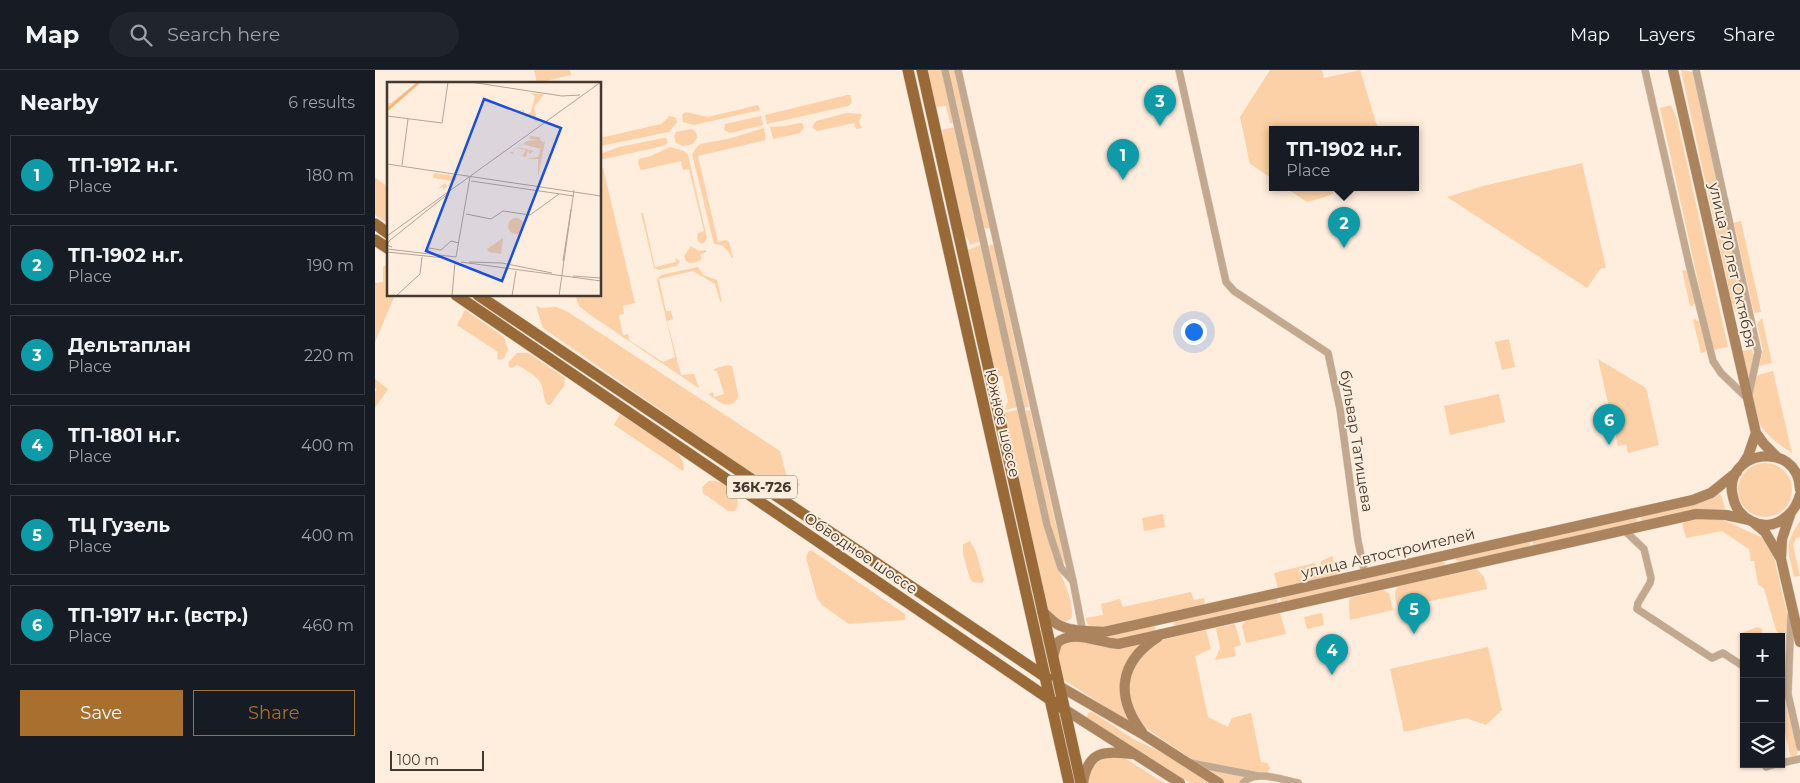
<!DOCTYPE html>
<html lang="en">
<head>
<meta charset="utf-8">
<style>
	:root { --surface:#171b24; --page:#20242c; --text:#f1f3f6; --muted:#9ea1a6; --line:#363941; --accent:#a96f2e }
	body { margin:0; font-family:Montserrat,sans-serif; background:var(--page); color:var(--text) }
	.controls { position:absolute; right:15px; bottom:15px; display:grid; overflow:hidden; border-radius:0px; box-shadow:0 1px 4px #0004 }
	.controls button { width:45px; height:45px; display:grid; place-items:center; padding:0; border:0; border-bottom:1px solid var(--line); background:var(--surface); color:var(--text); font:25px sans-serif }
	.scale { position:absolute; left:15px; bottom:12px; width:94px; box-sizing:border-box; padding-left:5px; border:2px solid #44392e; border-top:0; font-size:14px; line-height:18px; white-space:nowrap; color:#44392e; -webkit-text-stroke:4px #ffeddd; paint-order:stroke }
	.you { position:absolute; left:818px; top:261px; width:18px; height:18px; margin:-12px; border:4px solid #fff; border-radius:50%; background:#1a73e8; box-shadow:0 0 0 8px #1a73e833 }
	.badge { display:grid; place-items:center; width:32px; height:32px; border-radius:50%; background:var(--accent); color:#fff; font-size:16px; font-weight:700 }
	.pin { position:absolute; translate:-50% -41px; filter:drop-shadow(0 1px 2px #0008) }
	.pin::after { content:''; position:absolute; top:26px; width:18px; height:15px; background:inherit; clip-path:polygon(0 0,100% 0,50% 100%) }
	.popup { position:absolute; left:894px; top:56px; width:150px; height:65px; box-sizing:border-box; display:grid; place-content:center; border-radius:0px; background:var(--surface); filter:drop-shadow(0 1px 4px #0005); font-size:16px; white-space:nowrap; color:var(--muted) }
	.popup b { font-size:19px; color:var(--text) }
	.popup::after { content:''; position:absolute; left:50%; top:100%; margin-left:-10px; border:10px solid transparent; border-top-color:var(--surface) }
	.list { margin:0; padding:0; list-style:none }
	h2 { display:flex; justify-content:space-between; align-items:center; height:65px; margin:0; padding:0 20px; font-size:21px }
	h2 small { font-size:16px; font-weight:400; color:var(--muted) }
	.list li { display:grid; grid-template-columns:32px 1fr auto; gap:15px; align-items:center; box-sizing:border-box; height:80px; margin:0 10px 10px; padding:0 10px; border:1px solid var(--line); border-radius:0px }
	.list b { display:block; font-size:19px; white-space:nowrap }
	.list p { margin:0; font-size:16px; white-space:nowrap; color:var(--muted) }
	.list em { font-size:16px; font-style:normal; color:var(--muted) }
	.actions { display:flex; gap:10px; padding:15px 20px }
	.actions a { flex:1; padding:11px 0; border:1px solid var(--accent); border-radius:0px; text-align:center; font-size:18px; color:var(--accent) }
	.actions .main { background:var(--accent); color:#fff }
	.icon { flex:none; width:28px; height:28px; fill:none; stroke:currentColor; stroke-width:2; stroke-linecap:round; stroke-linejoin:round }
	.map { position:relative; flex:none; width:1425px; height:713px; overflow:hidden }
	header { display:flex; align-items:center; gap:30px; box-sizing:border-box; height:70px; padding:0 25px; background:var(--surface); border-bottom:1px solid var(--line) }
	header strong { font-size:24px }
	nav { display:flex; gap:28px; margin-inline-start:auto; font-size:18px }
	.search { width:350px; height:45px; background:var(--page); display:flex; align-items:center; gap:12px; box-sizing:border-box; padding:0 18px; border-radius:28px; color:var(--muted); font-size:19px }
	main { display:flex }
	aside { flex:1; background:var(--surface) }
	.map>svg:first-child { display:block }
</style>
</head>
<body>
<header>
<strong>Map</strong>
<div class="search"><svg class="icon" aria-label="search" viewBox="0 0 24 24"><circle cx="10" cy="10" r="6"/><path d="M15 15l6 6"/></svg>Search here</div>
<nav><a>Map</a><a>Layers</a><a>Share</a></nav>
</header>
<main>
<aside>
<h2>Nearby<small>6 results</small></h2>
<ul class="list">
<li><span class="badge" style="background:#0f9aa8">1</span><div><b>ТП-1912 н.г.</b><p>Place</p></div><em>180 m</em></li>
<li><span class="badge" style="background:#0f9aa8">2</span><div><b>ТП-1902 н.г.</b><p>Place</p></div><em>190 m</em></li>
<li><span class="badge" style="background:#0f9aa8">3</span><div><b>Дельтаплан</b><p>Place</p></div><em>220 m</em></li>
<li><span class="badge" style="background:#0f9aa8">4</span><div><b>ТП-1801 н.г.</b><p>Place</p></div><em>400 m</em></li>
<li><span class="badge" style="background:#0f9aa8">5</span><div><b>ТЦ Гузель</b><p>Place</p></div><em>400 m</em></li>
<li><span class="badge" style="background:#0f9aa8">6</span><div><b>ТП-1917 н.г. (встр.)</b><p>Place</p></div><em>460 m</em></li>
</ul>
<div class="actions"><a class="main">Save</a><a>Share</a></div>
</aside>
<div class="map">
<svg width="1425" height="713" viewBox="0 0 1425 713">
	<rect width="100%" height="100%" fill="#ffeddd"/>
	<path fill="#fcd1a7" d="M159 0H195L196 5 162 13Z
		M550 0H568L579 53H575L571 36 561 37 556 29Z
		M574 0H580L615 157 612 159 609 157Z
		M895 0H947L949 8 985 0 1003 59H898V109L875 94 865 47Z
		M1306 0 1319 2 1373 245 1368 246 1369 251 1365 252 1357 233Z
		M472 25H475L477 33 473 36 392 54 390 45Z
		M383 35 385 40 319 55 308 52 307 45 311 42 333 47Z
		M1296 35 1302 49 1353 277 1338 280 1285 38Z
		M472 43 487 44 484 52 487 58 481 59 479 53 442 61 437 57 441 51Z
		M295 46 301 48 302 52 294 62 225 76V68L286 54Z
		M386 46 388 55 355 63 349 60 350 54Z
		M425 53 428 54 429 57 425 63 398 69 395 57 410 56Z
		M580 57 606 171 595 175 593 169 587 163 566 72 568 66 567 60Z
		M389 58 391 70 323 86 343 172 351 170 354 172 358 187 357 189C354 180 348 174 339 174L317 84 321 78 325 74 353 69Z
		M316 59C321 61 322 64 322 68L318 74 308 76 301 73 299 66 301 62Z
		M288 68H291L293 73 288 76 225 90V84L244 77Z
		M295 77 309 81 313 85 332 168 329 173H325L322 169 323 163 329 161 314 99 308 100 306 91 267 100 265 99 263 92 264 89 276 86Z
		M1207 93 1231 198 1225 199 1212 218 1072 127 1108 116Z
		M225 98H228L260 233 248 236 249 244 244 245 248 265 253 264 254 270 288 292 300 287 282 210 286 205 323 197 328 205 342 210 347 232 345 231 340 214 318 201 284 209 291 241H296L298 249 292 251 306 305 319 304 324 318 333 324 338 322 339 327 349 324 342 301H339V299L352 295 357 296 363 324C364 333 354 337 346 333L214 244 204 236 200 225H225Z
		M0 108 14 117V154L0 145Z
		M909 117H968L953 126 932 132Z
		M266 143H268L280 197 301 192 300 188 305 191 302 196 284 200 279 198Z
		M1366 151 1386 242 1379 243 1359 153Z
		M607 174 643 337 630 340 633 331 627 306H622L617 298 591 181Z
		M616 174 619 176 654 337 649 338 613 177Z
		M316 176 324 181 331 180V182L325 185 327 188C323 192 316 195 311 191L309 186Z
		M14 193V225H20L0 272V213L8 212V197Z
		M1307 200 1314 201 1322 233 1318 234V236H1315Z
		M161 236 167 238 181 237 193 242 405 381 411 404 425 414 420 421 409 426 168 258Z
		M90 240 129 267 133 280 129 288 125 290 122 289 123 282 82 255Z
		M1387 248 1397 293 1384 296 1388 280 1382 254Z
		M1321 249 1322 251 1326 250 1333 281 1326 283 1318 250Z
		M1134 269 1140 297 1127 300 1120 272Z
		M1377 279 1379 290 1373 307 1367 281Z
		M142 283H153L190 308 189 316 175 335H173C167 329 170 319 165 312 161 305 149 299 142 295L137 298 134 297 133 293Z
		M1223 289 1271 318 1284 375 1253 383 1251 374 1243 376Z
		M1398 301 1417 383C1407 376 1397 370 1389 360 1380 349 1372 322 1381 308 1384 303 1392 303 1398 301Z
		M0 309 13 319 0 338V322L2 319 0 318Z
		M1124 324 1130 352 1075 365 1069 336Z
		M643 340C655 392 663 445 682 494 687 508 701 535 696 549L688 553 673 543 627 343Z
		M655 340 679 447 691 490 690 493 687 491 674 449 650 341Z
		M245 344 299 380C305 385 311 393 308 401L239 355Z
		M1363 420a27 27 0 1 1 54 0a27 27 0 1 1-54 0Z
		M334 411C348 409 371 426 360 441H353L328 423 327 417Z
		M1343 423 1346 425 1350 438 1348 441 1267 453 1265 446Z
		M788 444 790 457 769 461 767 448Z
		M1261 447 1263 454 1159 477 1157 470Z
		M1318 448H1344L1388 468 1398 483 1412 543C1413 550 1415 559 1410 564H1404L1401 560 1389 519 1383 514 1379 491H1376L1374 479 1347 461 1311 468 1307 454Z
		M1425 451V467L1421 468 1418 475 1425 506 1419 507C1413 478 1408 477 1425 451Z
		M595 471 601 482 609 510 607 513 598 512 595 509 588 484V474Z
		M1154 471 1156 477 1084 492 1081 490V487Z
		M436 480 530 544V550L474 554 447 535 442 528 431 488 433 482Z
		M957 486 962 505 904 522 899 503 940 493 942 496 945 495 946 491Z
		M1066 491 1070 493 1069 496 907 534 905 527Z
		M1102 499 1109 507 1112 519 1023 538C1021 531 1017 522 1024 516Z
		M1008 520 1014 523 1018 540 975 550 974 532 975 528Z
		M816 522 819 530 829 528 830 536 728 560 716 558 712 553 711 548 728 545 726 534 745 529 748 537Z
		M902 528 903 534 801 556 798 555 800 551Z
		M905 543 911 564 871 573 867 556 870 551Z
		M947 543 949 555 932 559 929 547Z
		M860 554 866 575 859 577 861 586 840 590 845 578 841 558Z
		M776 556 780 557V562C767 565 745 575 734 566Z
		M1382 557 1387 559V567H1369V569L1363 566 1367 563Z
		M831 560 836 579 820 586 833 647 853 657 857 648 876 643 886 692 892 693 895 698 892 703 821 692 769 657 754 634V604L774 578 790 569Z
		M691 569 774 570 748 603 762 657 689 610 686 607 682 578Z
		M1113 577 1127 640 1111 655 1091 648 1029 662 1015 599Z
		M1406 586 1409 587 1407 611 1423 682 1421 687 1416 689 1406 645Z
		M717 642 757 668 787 683 835 713H815L782 692 754 678 711 649 713 643Z
		M726 686 748 687 789 713H712L713 700Z
		M829 700 871 706 865 713H850Z"/>
	<g fill="none" stroke-linecap="round" stroke-linejoin="round">
		<g stroke="#dac9ba" stroke-width="8">
			<path id="street" d="M570 0 672 455 686 498 698 511
				M583 0 698 511 708 563
				M804 0 851 212 859 221 953 283 965 339 983 471 990 504
				M1270 0 1314 194 1338 291 1346 303 1373 329
				M1321 0 1383 282 1374 324
				M1249 460 1269 479 1276 508 1275 513 1263 533 1262 539 1337 588 1348 583 1368 596 1369 601
				M1416 545 1413 624 1425 677
				M816 693 884 706
				M1406 693 1425 689
				M1390 694 1391 697 1401 694
				M868 713C880 699 908 710 923 713"/>
		</g>
		<g stroke="#dac9ba" stroke-width="11">
			<path id="secondary" d="M1298 0 1381 363 1389 374 1403 388
				M1368 394 1373 386 1381 363
				M1425 419C1423 368 1346 381 1358 427 1360 437 1366 446 1376 451 1398 463 1419 446 1425 425
				M1378 452 1390 462 1406 489 1425 572
				M1406 488 1407 469 1415 445
				M667 541C672 545 677 551 682 554 695 562 715 561 729 562L1318 430 1336 423 1362 402
				M678 587 682 573C697 559 725 573 743 574L1321 444 1351 445 1374 450
				M684 616 769 665 844 713
				M689 639 805 713
				M767 662C740 626 744 592 783 567
				M708 713C713 680 729 681 758 684"/>
		</g>
		<g stroke="#dac9ba" stroke-width="12">
			<path id="primary" d="M533 0 694 713
				M547 0 706 713
				M0 154 14 164
				M0 170 14 179
				M81 225 689 639
				M103 225 672 608"/>
		</g>
		<use href="#street" stroke="#c2a88e" stroke-width="7"/>
		<use href="#secondary" stroke="#ab845d" stroke-width="10"/>
		<use href="#primary" stroke="#996a38" stroke-width="11"/>
	</g>
	<g text-anchor="middle" dominant-baseline="central" stroke-width="4" stroke-linejoin="round" paint-order="stroke">
		<rect fill="#ffeddd" stroke="#7c6f62" stroke-width="1" x="352" y="405.5" width="70" height="23" rx="4"/>
		<g font-size="14" font-weight="bold" fill="#44392e">
			<text x="387" y="417">36К-726</text>
		</g>
		<g font-size="15" fill="#44392e" stroke="#ffeddd">
			<text transform="translate(1358 195) rotate(77)">улица 70 лет Октября</text>
			<text transform="translate(628 353) rotate(77)">Южное шоссе</text>
			<text transform="translate(982 371) rotate(81)">бульвар Татищева</text>
			<text transform="translate(486 483) rotate(34)">Обводное шоссе</text>
			<text transform="translate(1013 483) rotate(-13)">улица Автостроителей</text>
		</g>
	</g>
	<g transform="translate(12 12)">
		<rect width="214" height="214" fill="#ffeddd"/>
		<path d="M31 0H34L0 30V21H4ZM143 11 157 12 147 26 151 41 142 33 139 35 135 29 125 28H136L139 33 144 30 148 14ZM143 54 152 55 155 60 158 59 151 96V77H139L151 75 155 63 154 67 135 62 131 65 147 69 142 72 141 68 139 75 135 74 139 68 129 66 125 69 127 72 123 71 124 70 140 59 151 58 143 57ZM47 91 69 94 70 96 69 98 56 108V105L50 107 58 101 60 105 65 99 46 96ZM121 144a8 8 0 1 1 16 0a8 8 0 1 1-16 0ZM116 156 114 172 102 170 100 167Z" fill="#fcd1a7"/>
		<path fill="none" stroke="#f5b87a" stroke-width="2.5" d="M0 28 32 0"/>
		<path fill="none" stroke="#b4a597" stroke-width="1" d="M83 0 175 14 193 13M0 34 55 41 61 0M0 82 214 114M15 83 21 37M84 99 187 114M79 132 104 137 116 129 143 133 172 112M0 154 214 0M5 165 0 163 2 159 62 111M0 167 69 175M0 170 58 176M41 171 42 166 54 168 64 159 72 161M69 175 83 95M176 179 184 127M74 180 214 199M82 180 115 181 165 191M186 194 214 196M9 214 33 192 35 175M65 214 68 180M125 214 129 189M172 214 187 108"/>
		<path fill="#1d4ed8" fill-opacity="0.15" stroke="#1d4ed8" stroke-width="2.5" d="M97 17 174 46 115 199 39 169Z"/>
		<rect width="214" height="214" fill="none" stroke="#44392e" stroke-width="2.5"/>
	</g>
</svg>
<div class="controls">
<button>+</button>
<button>−</button>
<button><svg class="icon" aria-label="layers" viewBox="0 0 24 24"><path d="M12 4l9 5-9 5-9-5zM3 14l9 5 9-5"/></svg></button>
</div>
<div class="scale">100 m</div>
<div class="you"></div>
<div class="pin badge" style="left:748px;top:110px;background:#0f9aa8">1</div>
<div class="pin badge" style="left:969px;top:178px;background:#0f9aa8">2</div>
<div class="popup"><b>ТП-1902 н.г.</b>Place</div>
<div class="pin badge" style="left:785px;top:56px;background:#0f9aa8">3</div>
<div class="pin badge" style="left:957px;top:605px;background:#0f9aa8">4</div>
<div class="pin badge" style="left:1039px;top:564px;background:#0f9aa8">5</div>
<div class="pin badge" style="left:1234px;top:375px;background:#0f9aa8">6</div>
</div>
</main>
</body>
</html>
